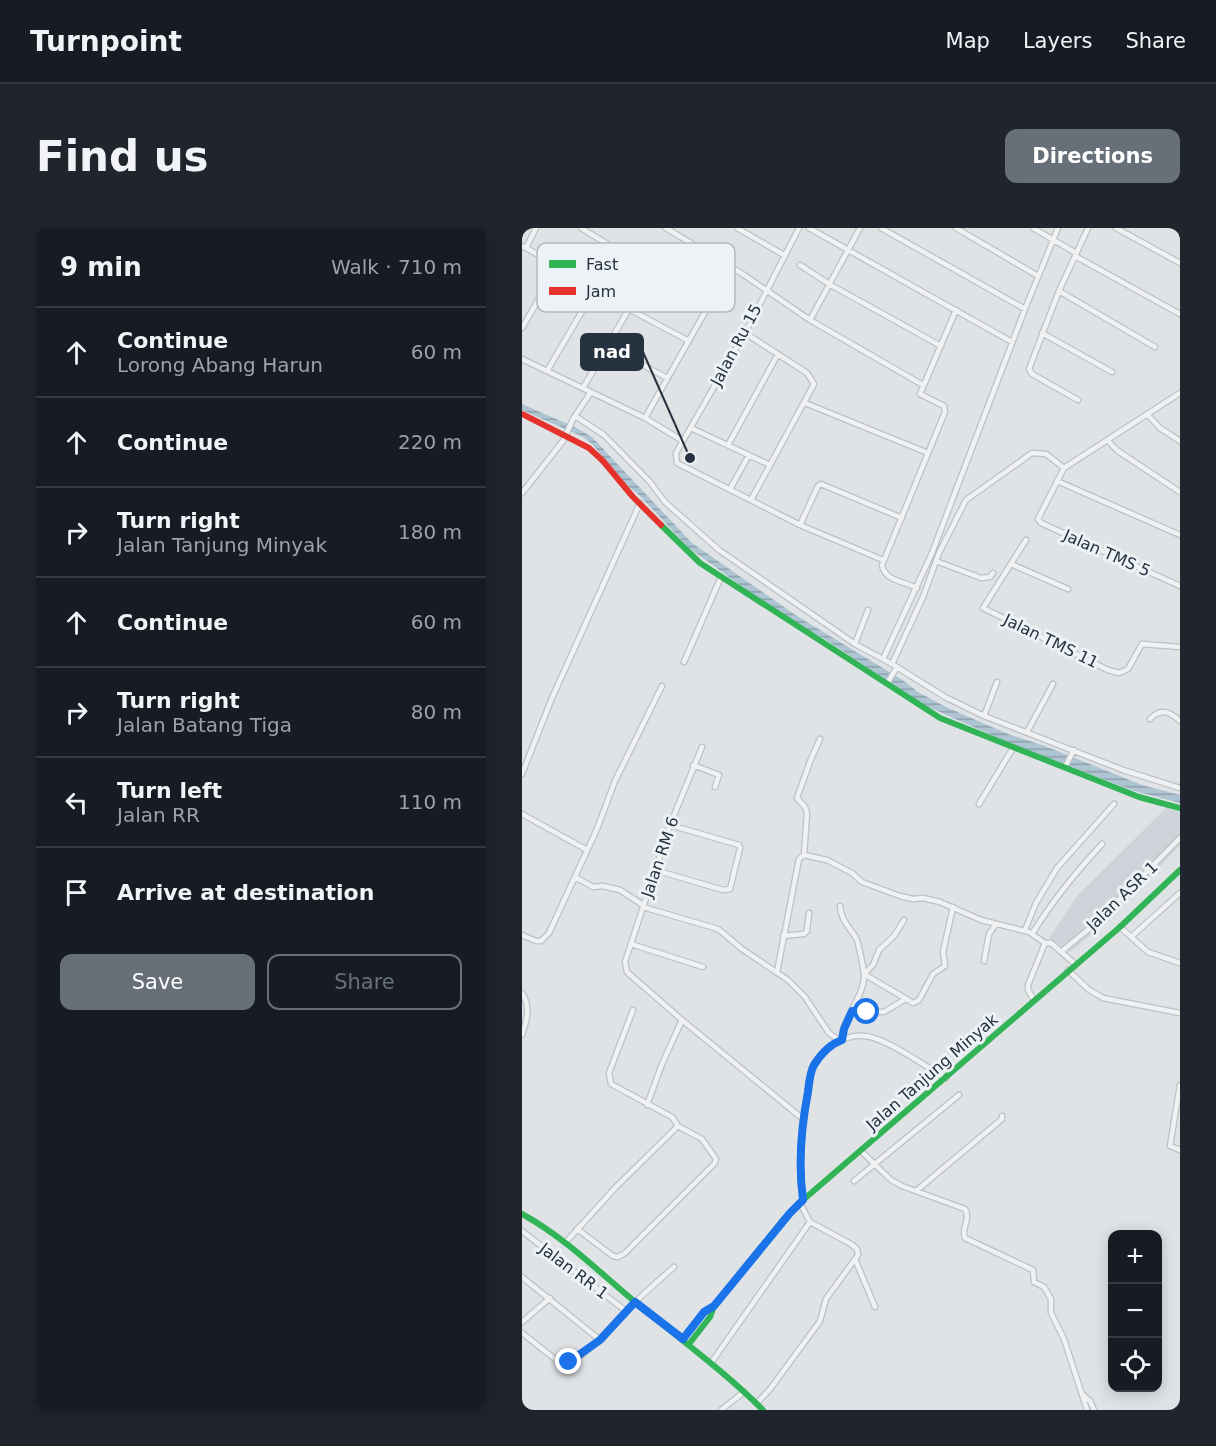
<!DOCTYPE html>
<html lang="en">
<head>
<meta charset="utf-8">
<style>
	:root { --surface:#171b24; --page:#20242c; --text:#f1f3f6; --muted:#9ea1a6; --line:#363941; --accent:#677079 }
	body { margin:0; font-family:"DejaVu Sans",sans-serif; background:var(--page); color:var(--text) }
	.controls { position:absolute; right:18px; bottom:18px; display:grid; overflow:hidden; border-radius:12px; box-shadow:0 3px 15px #0003 }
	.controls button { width:54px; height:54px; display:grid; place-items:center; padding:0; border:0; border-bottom:2px solid var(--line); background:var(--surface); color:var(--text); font:30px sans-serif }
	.stop { position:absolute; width:18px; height:18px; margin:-14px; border:4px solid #1a73e8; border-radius:50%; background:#fff }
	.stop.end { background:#1a73e8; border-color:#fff; box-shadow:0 2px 6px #0008 }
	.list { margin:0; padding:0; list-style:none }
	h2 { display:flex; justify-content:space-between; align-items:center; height:78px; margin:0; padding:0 24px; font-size:26px }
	h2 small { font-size:20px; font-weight:400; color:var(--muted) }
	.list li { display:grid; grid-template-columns:39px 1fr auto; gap:18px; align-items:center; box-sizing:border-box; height:90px; padding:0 24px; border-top:2px solid var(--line) }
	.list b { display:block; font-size:22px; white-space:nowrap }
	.list p { margin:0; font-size:20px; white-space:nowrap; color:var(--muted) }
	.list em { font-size:20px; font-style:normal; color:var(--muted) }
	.actions { display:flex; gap:12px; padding:18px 24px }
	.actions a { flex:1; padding:14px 0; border:2px solid var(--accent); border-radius:12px; text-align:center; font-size:21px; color:var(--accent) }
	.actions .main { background:var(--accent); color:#fff }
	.icon { flex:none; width:33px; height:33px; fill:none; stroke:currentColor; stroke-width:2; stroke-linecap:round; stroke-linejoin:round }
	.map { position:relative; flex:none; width:658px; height:1182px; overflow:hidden; border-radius:12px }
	header { display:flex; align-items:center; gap:36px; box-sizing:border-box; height:84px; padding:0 30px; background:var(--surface); border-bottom:2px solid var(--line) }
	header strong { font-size:28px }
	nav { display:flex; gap:33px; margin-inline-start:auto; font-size:21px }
	.intro { display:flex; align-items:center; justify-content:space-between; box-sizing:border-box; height:144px; padding:0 36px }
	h1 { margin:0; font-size:42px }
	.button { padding:15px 27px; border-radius:12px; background:var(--accent); color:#fff; font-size:21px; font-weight:700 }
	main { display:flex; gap:36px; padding:0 36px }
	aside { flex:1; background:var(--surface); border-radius:12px; box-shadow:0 3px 15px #0003 }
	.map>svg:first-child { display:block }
</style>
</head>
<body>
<header>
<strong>Turnpoint</strong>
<nav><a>Map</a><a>Layers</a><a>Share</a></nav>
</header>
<div class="intro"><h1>Find us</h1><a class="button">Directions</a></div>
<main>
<aside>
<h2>9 min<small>Walk · 710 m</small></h2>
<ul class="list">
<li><svg class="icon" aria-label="ahead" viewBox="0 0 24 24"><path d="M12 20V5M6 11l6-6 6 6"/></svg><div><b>Continue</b><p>Lorong Abang Harun</p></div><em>60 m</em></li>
<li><svg class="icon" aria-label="ahead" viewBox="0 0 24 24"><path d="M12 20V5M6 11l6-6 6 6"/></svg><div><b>Continue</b></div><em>220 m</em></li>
<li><svg class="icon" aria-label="right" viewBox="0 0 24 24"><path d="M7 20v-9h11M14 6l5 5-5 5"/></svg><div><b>Turn right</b><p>Jalan Tanjung Minyak</p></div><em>180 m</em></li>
<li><svg class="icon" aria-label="ahead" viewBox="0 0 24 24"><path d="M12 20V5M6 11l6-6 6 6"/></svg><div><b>Continue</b></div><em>60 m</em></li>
<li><svg class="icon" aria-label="right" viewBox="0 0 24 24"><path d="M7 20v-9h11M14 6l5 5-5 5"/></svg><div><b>Turn right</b><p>Jalan Batang Tiga</p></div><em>80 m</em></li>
<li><svg class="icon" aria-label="left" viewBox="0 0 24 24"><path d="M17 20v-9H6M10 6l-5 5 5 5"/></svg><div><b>Turn left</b><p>Jalan RR</p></div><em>110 m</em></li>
<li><svg class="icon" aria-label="arrive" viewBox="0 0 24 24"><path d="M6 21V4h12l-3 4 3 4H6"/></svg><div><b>Arrive at destination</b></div></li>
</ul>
<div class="actions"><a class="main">Save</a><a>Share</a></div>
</aside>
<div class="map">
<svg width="658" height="1182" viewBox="0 0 658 1182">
	<defs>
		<pattern id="water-rules" width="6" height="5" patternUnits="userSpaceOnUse" patternTransform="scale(1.5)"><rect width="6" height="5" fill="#adc4d2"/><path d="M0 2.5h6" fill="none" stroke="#8da0ac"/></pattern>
	</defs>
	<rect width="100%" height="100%" fill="#e0e3e6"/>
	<path fill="#cdd3d9" d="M644 580 658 584V617L585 694 548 724 527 710 555 668Z"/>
	<path fill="url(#water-rules)" d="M0 176 55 200 70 209 170 315 275 388 379 451 396 464 424 479 486 506 523 518 620 557 658 567V575L612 563 490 516 404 478 301 410 266 392 167 320 117 267 106 258 70 216 61 209 0 182Z"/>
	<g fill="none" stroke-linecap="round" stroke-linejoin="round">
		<g stroke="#bec1c4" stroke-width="7">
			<path id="street" d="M59 0 165 64 184 79 183 84 123 190
				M144 0 222 47 288 92 401 157
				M215 0 262 27
				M277 0 223 105 154 225 155 235 278 297 361 332
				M287 0 490 114
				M359 0 503 81
				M434 0 516 48
				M511 0 554 25
				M594 0 658 35
				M0 18 75 58
				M4 20 14 0
				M553 28 658 86
				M278 37 307 56 419 118
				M537 63 633 119
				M107 81 167 113
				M288 92 338 0
				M0 100 36 38
				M223 105 285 145 292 156 229 272
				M520 105 590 144
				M86 118 145 150
				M0 131 123 190 161 213
				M25 143 96 22
				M61 160 129 43
				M658 165 542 240 516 291 519 295 658 358
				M556 172 510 146 507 141 537 63 566 0
				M283 175 406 225
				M626 187 638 200 658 213
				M53 188 82 207 128 254 143 274 197 322 333 416 370 436 423 469 462 488 601 542 658 560
				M169 200 248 237
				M585 212 596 223 658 264
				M206 217 256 126
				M535 253 658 307
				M208 261 227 227
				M0 265 41 213 51 191 69 164
				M278 297 296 258 299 256 380 290
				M504 312 461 380 586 442 597 445 606 441 620 416 658 419
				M414 333 459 350 468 349 471 345
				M489 336 546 361
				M395 360C381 353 363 353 360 337L423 184 422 178 398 166 434 82
				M333 416 346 382
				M361 431 410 325 503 81 536 0
				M162 434 199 349
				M370 436 401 369 417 325 444 272 510 225 524 226 542 240
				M366 454 375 439
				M462 488 475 454
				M628 491C638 480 647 483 658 493
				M505 504 531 456
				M171 537 197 547 193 559
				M544 537 552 522
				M0 546 30 470 118 275
				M457 576 491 520
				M0 586 65 622
				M282 627 285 585 283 579 275 570 289 531 298 511
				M133 642 201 662 208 661 218 620 217 617 148 597
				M53 649 71 659 81 658 98 662 121 677
				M318 678C319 693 327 698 334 710 336 712 342 743 342 746 343 769 318 793 320 812
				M121 679 196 701 220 721 266 752 283 769 307 805 318 813
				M598 699 626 724 658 735
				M503 702 514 675 535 640 592 576
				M510 706C529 675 555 643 580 616
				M0 707 14 713H19L27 705 75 601 93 553 140 458
				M261 708 282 706 285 703 287 685
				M609 709 658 665
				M109 716 181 739
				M540 723 573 696 658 610
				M462 733 467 706 474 696
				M546 742 566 761 581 770 658 785
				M255 744 277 631 282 627 305 632 330 645 340 654 378 668 391 671 401 670 418 674 459 692 507 704 523 715H529L553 736
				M342 746 391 775 397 772 411 746 423 738 421 724 431 679
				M342 746 351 737 357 722 372 708 382 692
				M0 765C9 779 5 792 0 807
				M512 772 506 762V757L523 715
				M111 782 87 845 89 856 150 889 156 898
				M330 783 362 784 382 772
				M160 792 281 891
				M658 857 648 918 658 922
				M125 877 140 836 160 792 105 744 103 734 148 597 180 519
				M339 923 369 952 380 958 443 981C449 991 439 1000 443 1010L511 1042 512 1054 522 1059 529 1071V1085L542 1111 565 1182
				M332 953 437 867
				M394 963 480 891V888
				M281 972C276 936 279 902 285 867 287 858 287 848 290 840 298 821 323 806 342 808 363 809 404 839 424 850
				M55 1001 91 1028 96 1029 103 1025 193 935 194 931 180 911 156 898
				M0 1003 104 1083
				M44 1014 93 960 156 898
				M333 1031 353 1079
				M0 1049 78 1112
				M0 1094 28 1070
				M0 1105 38 1135C59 1138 92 1094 106 1081 121 1066 136 1053 152 1039
				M189 1135 288 994
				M560 1166 568 1173 572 1182
				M235 1175 249 1160 298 1093 304 1071 336 1027 335 1021 329 1016 288 994 278 975
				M199 1182 222 1164"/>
		</g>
		<use href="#street" stroke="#eff1f2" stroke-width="4.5"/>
		<path stroke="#30b455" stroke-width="6" d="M139 297 178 335 418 490 617 569 658 580
			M0 986C42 1009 75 1042 112 1073 155 1109 201 1142 241 1182
			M161 1111 182 1084 192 1078
			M167 1116 188 1089 192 1078 262 991 281 972 598 699 658 642"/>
		<path stroke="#e5322d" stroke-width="6" d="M0 186 67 220 81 233 111 269 139 297"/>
	</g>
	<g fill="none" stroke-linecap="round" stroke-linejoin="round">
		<path stroke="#1a73e8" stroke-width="8" d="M47 1134 78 1112 113 1074 161 1111 182 1084 192 1078 268 985 281 972C276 935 279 900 286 864 287 855 288 844 292 837 299 826 308 816 320 812L322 801 330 783 345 784"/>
	</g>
	<g text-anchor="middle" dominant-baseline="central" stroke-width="6" stroke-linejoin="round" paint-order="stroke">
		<g font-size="16" fill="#26323f" stroke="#edf2f6">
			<text transform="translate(214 117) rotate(-62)">Jalan Ru 15</text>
			<text transform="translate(585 325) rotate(24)">Jalan TMS 5</text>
			<text transform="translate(529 413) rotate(26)">Jalan TMS 11</text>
			<text transform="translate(138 629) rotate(-71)">Jalan RM 6</text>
			<text transform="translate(600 668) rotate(-44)">Jalan ASR 1</text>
			<text transform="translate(410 844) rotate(-41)">Jalan Tanjung Minyak</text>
			<text transform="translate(52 1043) rotate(37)">Jalan RR 1</text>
		</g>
	</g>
	<rect x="15" y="15" width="198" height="69" rx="9" fill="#edf2f6" stroke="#b1b8bf" stroke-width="1.5"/>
	<rect x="27" y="32" width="27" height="8" fill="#30b455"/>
	<rect x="27" y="59" width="27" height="8" fill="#e5322d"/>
	<g font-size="16" fill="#26323f">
		<text x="64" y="42">Fast</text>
		<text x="64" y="69">Jam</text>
	</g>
	<path fill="none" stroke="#26323f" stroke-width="2" d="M168 230L121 124"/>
	<circle fill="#26323f" stroke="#edf2f6" stroke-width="2" cx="168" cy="230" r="6"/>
	<rect fill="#26323f" stroke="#26323f" stroke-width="2" x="59" y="106" width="62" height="36" rx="6"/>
	<g font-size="18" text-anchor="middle" font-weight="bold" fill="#fff">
		<text x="90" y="130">nad</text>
	</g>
</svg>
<div class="controls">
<button>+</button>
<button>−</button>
<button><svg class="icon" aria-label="locate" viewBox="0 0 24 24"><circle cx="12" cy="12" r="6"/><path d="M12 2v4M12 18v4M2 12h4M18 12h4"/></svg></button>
</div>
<div class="stop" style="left:345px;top:784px"></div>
<div class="stop end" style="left:47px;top:1134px"></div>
</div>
</main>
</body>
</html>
